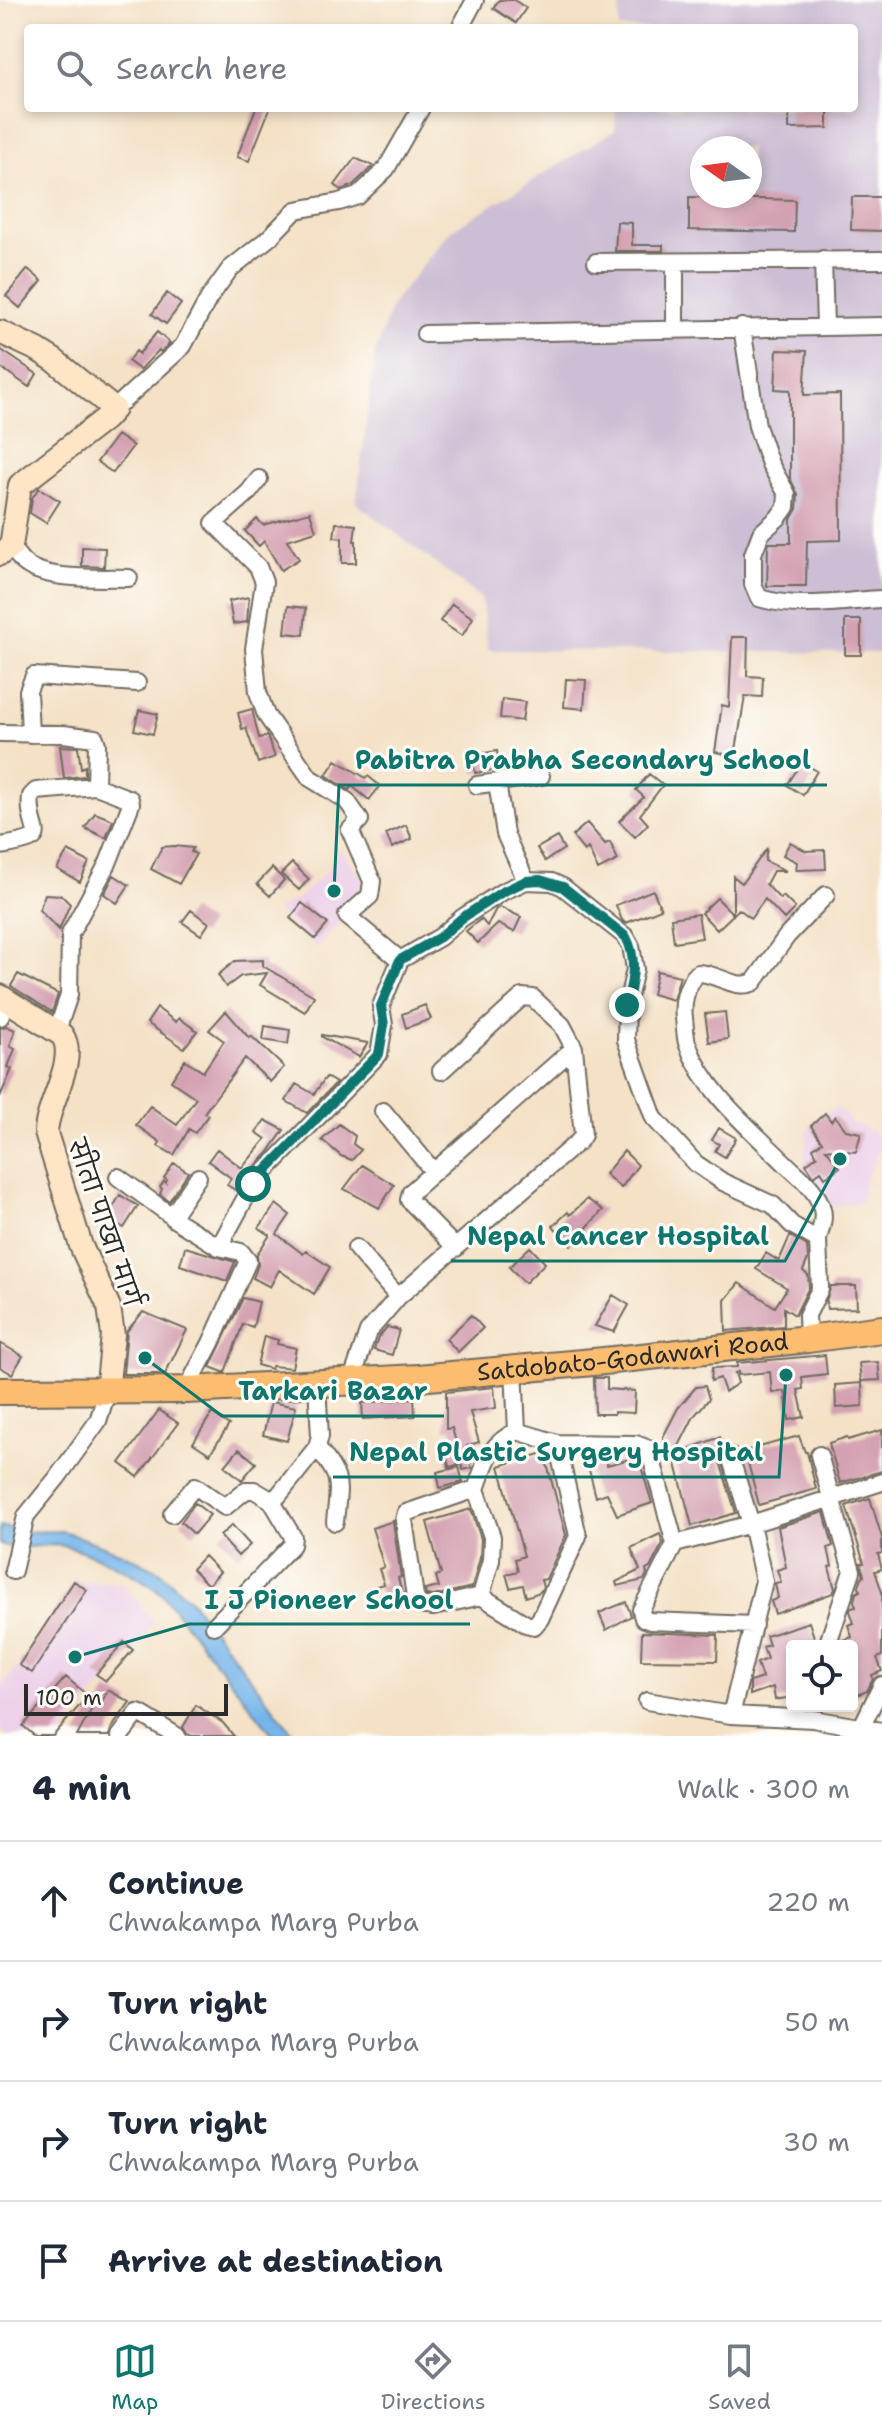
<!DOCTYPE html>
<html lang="en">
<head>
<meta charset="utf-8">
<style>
	:root { --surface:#fff; --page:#f2f2f3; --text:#1f2937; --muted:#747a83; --line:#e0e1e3; --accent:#0f766e }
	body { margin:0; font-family:"Shantell Sans","Playpen Sans Deva",sans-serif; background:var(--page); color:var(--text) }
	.controls { position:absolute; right:24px; bottom:24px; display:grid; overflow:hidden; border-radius:8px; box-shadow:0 4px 12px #0003 }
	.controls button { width:72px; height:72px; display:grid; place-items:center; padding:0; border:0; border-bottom:2px solid var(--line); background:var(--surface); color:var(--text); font:40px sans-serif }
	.compass { position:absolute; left:690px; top:136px; width:72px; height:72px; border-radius:50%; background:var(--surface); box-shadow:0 4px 12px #0003; rotate:284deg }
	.scale { position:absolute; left:24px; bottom:20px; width:204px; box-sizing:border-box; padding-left:8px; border:4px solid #2b2b2b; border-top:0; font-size:22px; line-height:28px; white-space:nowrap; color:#2b2b2b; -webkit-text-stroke:6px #fdfcf7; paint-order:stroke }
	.stop { position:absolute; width:24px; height:24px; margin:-18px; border:6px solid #0f766e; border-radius:50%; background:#fff }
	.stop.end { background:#0f766e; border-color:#fff; box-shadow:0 2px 8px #0008 }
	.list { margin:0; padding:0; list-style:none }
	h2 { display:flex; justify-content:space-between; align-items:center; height:104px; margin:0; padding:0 32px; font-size:34px }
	h2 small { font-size:26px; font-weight:400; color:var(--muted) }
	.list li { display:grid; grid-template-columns:52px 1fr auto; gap:24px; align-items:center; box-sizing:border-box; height:120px; padding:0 32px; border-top:2px solid var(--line) }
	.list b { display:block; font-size:30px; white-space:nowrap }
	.list p { margin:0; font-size:26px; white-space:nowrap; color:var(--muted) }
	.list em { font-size:26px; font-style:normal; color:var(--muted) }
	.icon { flex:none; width:44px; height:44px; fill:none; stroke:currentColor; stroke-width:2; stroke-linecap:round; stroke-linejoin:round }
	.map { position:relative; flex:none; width:882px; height:1736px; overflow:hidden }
	.search { position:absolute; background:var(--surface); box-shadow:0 4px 12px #0003; left:24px; right:24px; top:24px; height:88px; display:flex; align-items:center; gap:20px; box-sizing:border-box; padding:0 28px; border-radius:8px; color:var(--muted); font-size:30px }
	.sheet { height:584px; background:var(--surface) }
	nav { display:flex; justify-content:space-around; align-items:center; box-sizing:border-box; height:112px; border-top:2px solid var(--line); background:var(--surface); font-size:22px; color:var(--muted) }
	nav a { display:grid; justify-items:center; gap:4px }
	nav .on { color:var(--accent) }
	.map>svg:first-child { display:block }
</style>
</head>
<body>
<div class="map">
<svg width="882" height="1736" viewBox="0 0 882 1736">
	<rect width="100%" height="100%" fill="#fdfcf7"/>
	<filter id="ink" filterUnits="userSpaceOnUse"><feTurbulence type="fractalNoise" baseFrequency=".0125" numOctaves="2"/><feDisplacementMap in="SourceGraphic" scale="16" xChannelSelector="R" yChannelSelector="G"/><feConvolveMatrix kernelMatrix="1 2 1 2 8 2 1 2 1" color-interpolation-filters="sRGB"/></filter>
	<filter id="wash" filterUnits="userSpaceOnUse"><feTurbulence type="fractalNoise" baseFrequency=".006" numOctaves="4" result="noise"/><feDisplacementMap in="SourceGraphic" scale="32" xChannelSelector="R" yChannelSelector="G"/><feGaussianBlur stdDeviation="1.8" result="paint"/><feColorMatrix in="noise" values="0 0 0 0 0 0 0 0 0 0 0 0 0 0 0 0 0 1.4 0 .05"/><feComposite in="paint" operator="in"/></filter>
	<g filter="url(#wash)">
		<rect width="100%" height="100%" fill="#f4e1c6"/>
		<path fill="#edd0e9" d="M340 848 366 884 348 912 317 948 276 910 298 898 328 870Z
			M839 1108 852 1123 872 1130 881 1146 866 1179 861 1202 830 1207 803 1171 807 1132 825 1113Z
			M74 1581 124 1584 154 1623 60 1736H8L0 1729V1688L19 1665Z"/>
		<path fill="#ccbed4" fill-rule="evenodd" d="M620 0H882V653L488 650 481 598 356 503 375 354 392 304 450 231 615 130 616 108H854V28H619ZM702 148H750V196H702Z"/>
		<path fill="#76b5ea" stroke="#50708a" stroke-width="2" d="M0 1526 24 1532 63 1531 122 1553 161 1572 192 1602 295 1736H274L161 1593C141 1577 81 1546 57 1545 37 1545 20 1551 0 1545Z"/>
		<g id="blocks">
			<path fill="#d4a1b2" d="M499 0H514L526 8 516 23 493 8Z
				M256 108H270L249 161 237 157Z
				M789 108 828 109V128L789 129Z
				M355 158 373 166 352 186 341 190 335 185Z
				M689 197 795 200 794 232 689 230Z
				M852 197H882V231L851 230Z
				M617 222 632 223V245H663V251H615Z
				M28 269 42 281 20 308 6 296Z
				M167 293 181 304 166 324 152 314Z
				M157 332 170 343 161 352 159 350 140 370 128 361 136 351 139 354Z
				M0 349 37 374 29 387 0 367Z
				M777 350 807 351 804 395 840 394 841 540 807 541 806 586H767L768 546 769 543H791V519L797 509 798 495 790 478V390L775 389Z
				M117 435 133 446 113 473 97 462Z
				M39 488 60 501 46 523 30 513 32 498Z
				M310 512 316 531 287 540 299 559 281 570 264 541 259 546 245 531 257 519 263 525Z
				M336 523 356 525 354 541H356V563H342V538L334 537Z
				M82 547 105 548 104 567 82 566Z
				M249 597 247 622 233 624 229 601Z
				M452 604 473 618 462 636 440 621Z
				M288 606 306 608 304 635 285 633Z
				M845 620H861V655H845Z
				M732 637H748L747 676 763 677 762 697 745 696 735 756 715 752 722 705 729 707Z
				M566 679 586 680 584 709 564 707Z
				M502 699 525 702 522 721 500 718Z
				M252 709 259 738 267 736 275 757 258 763 246 728 242 729 238 713Z
				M139 710 158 714 153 734 134 730Z
				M60 746 78 747 81 768 85 766V776L64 778Z
				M497 751 500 769 475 773 473 755Z
				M336 760 366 778 368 776 380 786 369 800 352 786 349 790 326 775Z
				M802 762 817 771 803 795 787 785Z
				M649 774 663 785 640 815 648 824 635 837 619 821 644 797 636 790Z
				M95 813 113 820 106 838 85 828Z
				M587 823 605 844 610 842 618 860 598 870 588 848 584 851 572 836Z
				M406 825 412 839 392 848 386 834Z
				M557 837 564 849 545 861 537 848Z
				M790 842 806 851 825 850 826 869 796 870 797 862 783 855Z
				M174 846 193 848 191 852 196 854 179 884 151 869 162 847Z
				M767 848 765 861 786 871H773L766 884 780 899 783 896 795 908 784 919 765 899 751 918 739 909 717 930 701 913 717 898 733 914V876L742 883Z
				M68 851 89 862 80 882 57 869Z
				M292 863 309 879 299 890 281 874Z
				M272 868 284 880 270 896 257 884Z
				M114 875 129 885 117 903 104 894Z
				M653 890 661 909 626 923 622 920 616 905Z
				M45 894 61 895 70 904 59 930 39 910Z
				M302 903 328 924 315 939 290 918Z
				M500 907 521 917 514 932 498 924 478 943 466 931 481 919 487 926 496 909Z
				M191 910 209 923 201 935 182 922Z
				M698 914 702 938 674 942 671 918Z
				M263 960V966L314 996 305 1012 260 985 267 973 241 976 226 987 218 975 235 961Z
				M657 971 680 976 673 1000 652 994Z
				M18 974 58 994 52 1012 11 986Z
				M425 1005 431 1019 406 1028 402 1014Z
				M157 1008 176 1022 179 1018 197 1031 184 1048 147 1023Z
				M226 1011 249 1038 251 1036 284 1067 270 1082 245 1058 204 1113 208 1115 195 1133 189 1129 174 1155 158 1146 160 1142 136 1125 150 1106 177 1125 196 1098 171 1081 185 1060 203 1072 224 1041 209 1030Z
				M725 1012 728 1039 709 1042 705 1014Z
				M6 1026 15 1030 10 1046 15 1049 8 1067 12 1069 0 1097V1028Z
				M265 1026 290 1030 288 1044 263 1040Z
				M322 1035 368 1043 359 1057 322 1037Z
				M326 1077 336 1083 307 1113 286 1101 296 1084 314 1094Z
				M825 1113 831 1121 835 1116 846 1130 861 1133 856 1152 826 1149 840 1167 825 1177 821 1171 814 1176 806 1164 817 1156 813 1148 822 1142 811 1126Z
				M265 1120 284 1130 268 1153 245 1177 237 1191 227 1185 231 1178 208 1161 217 1149 242 1168 266 1139 256 1132Z
				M339 1124 355 1136 353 1144 361 1150 352 1160 341 1156 322 1140Z
				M719 1128 736 1138 725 1157 715 1151 719 1144 712 1140Z
				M624 1151 638 1165 621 1188 605 1174Z
				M174 1163 188 1172 169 1201 160 1194 162 1189 160 1187 164 1181 166 1183 167 1180 164 1178Z
				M362 1165 394 1185 379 1208 344 1189Z
				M120 1195 138 1206 124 1228 107 1218Z
				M587 1199 603 1210 571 1245 553 1226 568 1212 570 1215Z
				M276 1204 290 1215 277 1234 303 1254 306 1251 330 1267 314 1294 279 1270 270 1287 253 1278 258 1265 257 1254 270 1235 259 1228Z
				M790 1236 807 1246 808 1259 803 1271 808 1275 809 1287 795 1315 784 1308V1326L726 1331 725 1300 739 1283 775 1307 787 1288 756 1269 766 1253 779 1261Z
				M185 1247 235 1262 227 1281 180 1265Z
				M530 1247 545 1263 525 1283 509 1267Z
				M831 1286H856L857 1308 827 1309 826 1301Z
				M613 1295 629 1305 614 1332 595 1326Z
				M243 1298 259 1302 253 1327 243 1324 225 1372H223L210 1367Z
				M143 1312 187 1330 165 1374H123L127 1331Z
				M471 1315 483 1328 458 1352 446 1339Z
				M387 1327 399 1330 392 1355 374 1350 378 1338Z
				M264 1336 278 1340 277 1344 296 1348 292 1368 272 1366 271 1369 257 1365Z
				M0 1343 23 1356 12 1374 0 1367Z
				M825 1355 827 1374 802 1377 803 1389 798 1390 804 1417 789 1420 785 1391 772 1393 770 1372 738 1375V1372L735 1373 738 1383 725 1392 720 1378 711 1381 712 1368 737 1367V1363Z
				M878 1362 880 1380 861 1381 859 1363Z
				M594 1378H607V1389L635 1391 634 1413 614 1412V1414H595Z
				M862 1383 863 1406 836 1408 835 1385Z
				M705 1386 709 1399 694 1416 675 1454 720 1437 723 1448 720 1453 719 1459 736 1513 692 1526 674 1456 667 1458 663 1437 678 1408 696 1387Z
				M494 1387 496 1408 470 1412 479 1442 467 1446 472 1468 463 1470 462 1464 449 1467 446 1453 458 1450 452 1428 446 1429V1392Z
				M414 1398 415 1416 363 1419 362 1403Z
				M271 1402 296 1407 287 1441 263 1435Z
				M159 1410 178 1423 138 1477 120 1463Z
				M212 1413 229 1425 210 1454 193 1443Z
				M882 1430V1471L840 1483 829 1443 847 1437 848 1440Z
				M799 1436 805 1452H807L816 1489 759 1505 745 1451Z
				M239 1449 256 1463 242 1480 225 1466Z
				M544 1453 566 1535 546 1579 541 1580 543 1587 540 1592 526 1597 523 1585 510 1588 506 1574 518 1571 515 1559 524 1556 499 1466Z
				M585 1454 605 1455 607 1465 638 1457 652 1503 617 1515 607 1493 596 1497Z
				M459 1467 463 1482 440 1488 437 1472Z
				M870 1498 882 1538V1553L878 1554 882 1569 875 1571 882 1592V1656L877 1658 882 1671 872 1675 873 1679 867 1691 852 1697V1646H839L840 1641 852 1637 848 1625 854 1623 850 1611 851 1608 856 1607 854 1601 856 1593 860 1591 859 1586 862 1577 864 1576 861 1563H864L846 1506Z
				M195 1503 210 1515 194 1534 181 1522Z
				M471 1509 481 1539 480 1558 472 1587 433 1596 426 1595 425 1590 439 1587 436 1576 441 1574 427 1522Z
				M824 1512 833 1546 828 1548 832 1566 829 1567 835 1589 833 1593 775 1614 771 1601 778 1598 775 1583 781 1582 777 1570 786 1567 778 1527Z
				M393 1521 401 1577 398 1578 402 1593 382 1599 377 1586 384 1584 379 1569 384 1567 372 1528Z
				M232 1525 250 1545 238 1556 220 1536Z
				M660 1534 663 1543 650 1568 646 1570 647 1574 644 1580 617 1586 616 1582 640 1570 631 1548Z
				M204 1556 220 1572 208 1585 192 1569Z
				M74 1581 87 1590 32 1673 19 1665Z
				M626 1602 631 1616 606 1630 599 1613Z
				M809 1622 816 1643 808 1646H792V1697L775 1700 773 1687 750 1695V1682L762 1678 757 1663 767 1659 763 1647 769 1645 766 1636Z
				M642 1632 718 1635 717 1661 641 1660Z
				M124 1642 133 1650 106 1681 96 1674Z
				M66 1677 88 1696 53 1736H35L23 1726Z
				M108 1690 130 1702 111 1729 109 1736H77L95 1703 99 1707Z
				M196 1705 223 1723 234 1736H192L187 1734 183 1727Z"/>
		</g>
	</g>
	<g filter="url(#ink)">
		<use href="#blocks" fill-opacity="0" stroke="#716b61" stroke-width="2"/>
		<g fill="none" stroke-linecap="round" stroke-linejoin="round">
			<g stroke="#716b61" stroke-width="20">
				<path id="street" d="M460 28 475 0
					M823 259 825 326
					M596 262 882 260
					M675 262V329
					M742 327 757 426 770 464 787 494 786 507 778 518 761 533 753 554V584L759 598C799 610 841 601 882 599
					M425 334 882 326
					M114 409 183 346 209 298 230 269 270 237 296 210 339 202 358 196 386 169 421 108
					M259 479 249 492 214 523 258 567 264 582 254 649 258 692 266 715 310 778 347 801 360 820 350 830 372 881 370 896 347 916 400 960
					M11 547C15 552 19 558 23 562 46 582 100 577 129 578
					M0 733 63 734 95 738 97 744 96 786 130 799 131 804 108 863 70 934 69 995 57 1031
					M30 734 28 691 34 676 137 683
					M497 782 505 834 526 881
					M477 785 541 776
					M0 846C59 837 26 834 31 796L36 791 96 786
					M0 1017 7 1002
					M383 1111 434 1172
					M118 1177 173 1217
					M198 1177 174 1213V1219L219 1247
					M818 1240C820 1230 825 1219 822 1209 818 1191 801 1178 788 1166 752 1130 705 1093 687 1043 685 1035 685 1026 684 1018 682 1003 686 984 698 973 717 973 736 991 754 982L787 936 826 895
					M356 1248 398 1297
					M456 1248 409 1200 411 1192 574 1048
					M514 1368 517 1431
					M351 1382 368 1332 398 1297 579 1141 583 1135 574 1048 562 1025 533 998 522 997 441 1071
					M186 1390 211 1343 248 1261 241 1252 219 1247 253 1184 379 1054 384 1025 381 1006 400 960 440 937 462 918 502 892 526 881 552 882 563 887 626 937 631 946 635 969 627 1005 626 1040 654 1118 695 1163 723 1182 773 1205 792 1225 818 1240 820 1289 807 1315 808 1339
					M557 1443 636 1444 649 1449 675 1544 641 1610 643 1618 650 1621 754 1625
					M317 1447C343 1480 339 1481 335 1522
					M819 1455 852 1571 827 1646
					M730 1456 751 1524 882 1482
					M476 1489 406 1513 404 1520 415 1597 419 1605 433 1607 481 1596 526 1624 534 1626 540 1619 578 1536 557 1443 517 1431C489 1444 486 1462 476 1489L492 1537 491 1560 481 1596
					M172 1514 195 1486 225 1507 246 1490H254L271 1500 278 1496 317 1447 320 1436 317 1385
					M675 1544 751 1524 764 1581 731 1715
					M13 1571 26 1516 57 1478 98 1421 107 1392
					M214 1626 292 1545 293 1537 271 1500
					M647 1701 731 1715 813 1719 882 1731
					M862 1726 882 1685
					M120 1736 138 1713 141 1714 177 1736"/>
			</g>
			<g stroke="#716b61" stroke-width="26">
				<path id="secondary" d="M0 332 38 350 54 360 114 409 105 419 20 485 11 547 0 554
					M0 996 62 1035C79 1059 46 1105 46 1133L81 1246 109 1307 113 1335 107 1392"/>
			</g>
			<g stroke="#716b61" stroke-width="30">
				<g id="primary">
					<path id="s1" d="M0 1391 186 1390 418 1378 604 1361 808 1339 882 1329"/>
				</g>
			</g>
			<use href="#street" stroke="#fff" stroke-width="16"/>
			<use href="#secondary" stroke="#fee5c5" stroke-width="22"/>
			<use href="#primary" stroke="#fcbd6f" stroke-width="26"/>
		</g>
	</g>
	<g fill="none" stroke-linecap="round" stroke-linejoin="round" filter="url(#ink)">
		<path stroke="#0f766e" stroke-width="10" d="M253 1184 379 1054 384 1025 381 1006 400 960 440 937 462 918 502 892 526 881 540 880 563 887 626 937C638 960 632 981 627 1005"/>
	</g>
	<g text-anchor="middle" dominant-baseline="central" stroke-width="6" stroke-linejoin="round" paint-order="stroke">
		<g font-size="24" fill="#2b2b2b" stroke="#fdfcf7">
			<text transform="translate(104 1223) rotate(71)">सीता पाखा मार्ग</text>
			<text stroke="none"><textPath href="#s1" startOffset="634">Satdobato-Godawari Road</textPath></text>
		</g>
	</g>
	<path fill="none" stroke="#0f766e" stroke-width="3" d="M334 891L339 785H827M840 1159L785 1261H451M145 1358L222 1416H444M786 1375L779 1477H333M75 1657L189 1624H470"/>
	<g fill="#0f766e" stroke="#fdfcf7" stroke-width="3">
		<circle cx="334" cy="891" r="8"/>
		<circle cx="840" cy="1159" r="8"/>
		<circle cx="145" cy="1358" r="8"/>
		<circle cx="786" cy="1375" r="8"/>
		<circle cx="75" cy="1657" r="8"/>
	</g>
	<g font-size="26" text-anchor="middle" font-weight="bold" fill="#0f766e" stroke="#fdfcf7" stroke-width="6" stroke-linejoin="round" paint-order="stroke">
		<text x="583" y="769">Pabitra Prabha Secondary School</text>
		<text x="618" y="1245">Nepal Cancer Hospital</text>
		<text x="333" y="1400">Tarkari Bazar</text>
		<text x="556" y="1461">Nepal Plastic Surgery Hospital</text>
		<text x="329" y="1609">I J Pioneer School</text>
	</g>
</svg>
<div class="controls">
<button><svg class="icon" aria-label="locate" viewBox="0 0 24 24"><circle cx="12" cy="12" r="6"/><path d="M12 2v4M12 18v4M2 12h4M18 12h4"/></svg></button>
</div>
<svg class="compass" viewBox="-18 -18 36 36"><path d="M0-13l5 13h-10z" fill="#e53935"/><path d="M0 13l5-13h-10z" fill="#747a83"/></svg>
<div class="scale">100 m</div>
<div class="stop" style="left:253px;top:1184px"></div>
<div class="stop end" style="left:627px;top:1005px"></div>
<div class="search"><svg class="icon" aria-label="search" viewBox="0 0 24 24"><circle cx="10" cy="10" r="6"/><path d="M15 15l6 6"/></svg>Search here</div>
</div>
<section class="sheet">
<h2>4 min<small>Walk · 300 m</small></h2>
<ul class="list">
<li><svg class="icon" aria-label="ahead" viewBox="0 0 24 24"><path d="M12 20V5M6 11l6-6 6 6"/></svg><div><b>Continue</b><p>Chwakampa Marg Purba</p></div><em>220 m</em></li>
<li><svg class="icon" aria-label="right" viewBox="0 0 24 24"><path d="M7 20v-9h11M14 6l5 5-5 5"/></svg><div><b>Turn right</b><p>Chwakampa Marg Purba</p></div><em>50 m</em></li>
<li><svg class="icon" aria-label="right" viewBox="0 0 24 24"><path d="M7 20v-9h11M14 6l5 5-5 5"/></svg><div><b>Turn right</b><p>Chwakampa Marg Purba</p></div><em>30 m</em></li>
<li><svg class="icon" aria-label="arrive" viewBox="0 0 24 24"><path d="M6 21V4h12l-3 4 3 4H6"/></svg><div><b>Arrive at destination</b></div></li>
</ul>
</section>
<nav>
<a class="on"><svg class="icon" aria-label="map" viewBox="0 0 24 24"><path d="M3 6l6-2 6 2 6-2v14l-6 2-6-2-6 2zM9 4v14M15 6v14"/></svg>Map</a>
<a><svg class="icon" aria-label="directions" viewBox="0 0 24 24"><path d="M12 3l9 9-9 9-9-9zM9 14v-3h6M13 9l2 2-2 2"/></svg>Directions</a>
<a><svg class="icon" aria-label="saved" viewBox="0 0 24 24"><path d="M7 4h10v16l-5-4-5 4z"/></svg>Saved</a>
</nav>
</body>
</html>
